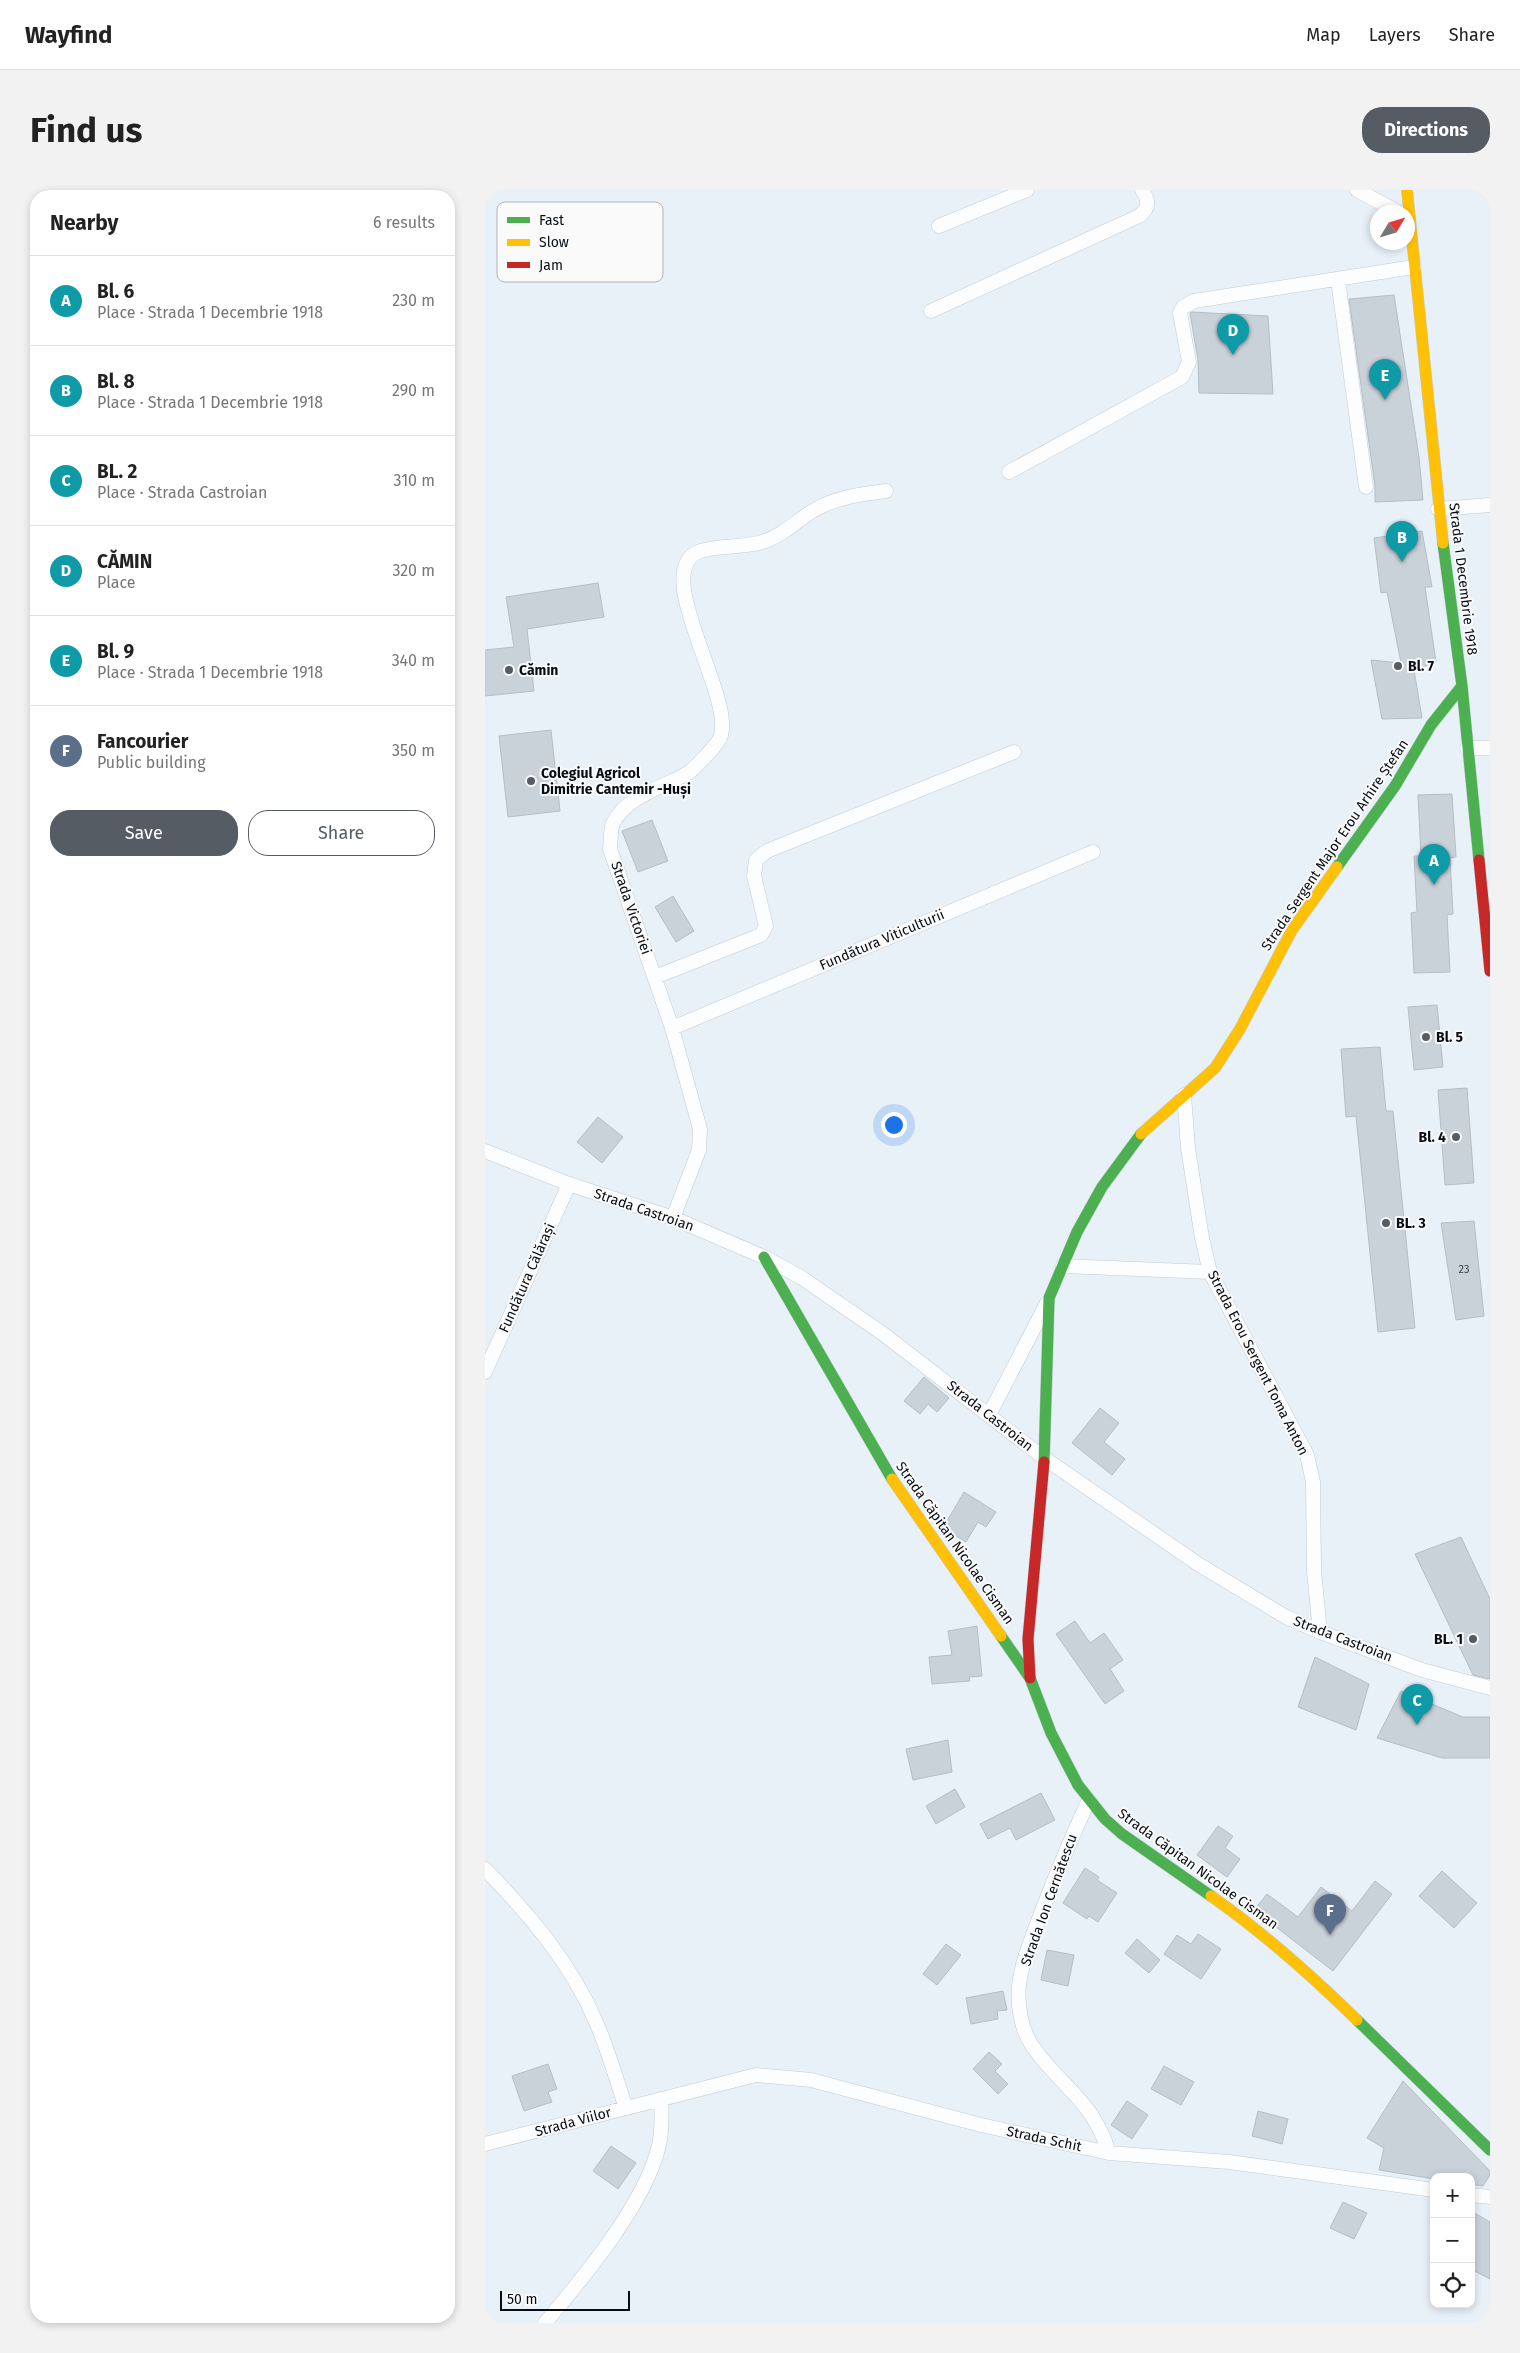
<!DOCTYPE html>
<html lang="en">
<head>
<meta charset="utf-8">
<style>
	:root { --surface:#fff; --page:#f2f2f2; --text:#222; --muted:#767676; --line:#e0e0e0; --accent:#555c64 }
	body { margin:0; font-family:"Fira Sans",sans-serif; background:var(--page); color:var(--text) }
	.controls { position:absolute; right:15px; bottom:15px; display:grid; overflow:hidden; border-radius:10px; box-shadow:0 2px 8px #0003 }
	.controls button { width:45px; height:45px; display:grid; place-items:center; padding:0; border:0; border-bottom:1px solid var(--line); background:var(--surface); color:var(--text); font:25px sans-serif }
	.compass { position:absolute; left:885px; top:15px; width:45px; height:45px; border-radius:50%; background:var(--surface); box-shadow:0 2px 8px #0003; rotate:52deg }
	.scale { position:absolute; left:15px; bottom:12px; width:130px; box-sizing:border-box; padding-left:5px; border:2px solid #060d15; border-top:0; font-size:14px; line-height:18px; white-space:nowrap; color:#060d15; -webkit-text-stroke:4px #fafafa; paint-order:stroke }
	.you { position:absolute; left:408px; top:934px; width:18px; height:18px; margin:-12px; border:4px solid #fff; border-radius:50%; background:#1a73e8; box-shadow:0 0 0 8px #1a73e833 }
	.badge { display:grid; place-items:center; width:32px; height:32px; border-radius:50%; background:var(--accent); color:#fff; font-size:16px; font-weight:700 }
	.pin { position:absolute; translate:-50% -41px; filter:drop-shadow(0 1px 2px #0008) }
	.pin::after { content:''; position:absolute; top:26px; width:18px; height:15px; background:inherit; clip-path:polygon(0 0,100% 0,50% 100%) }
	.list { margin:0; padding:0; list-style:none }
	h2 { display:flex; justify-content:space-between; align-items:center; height:65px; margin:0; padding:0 20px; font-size:21px }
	h2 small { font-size:16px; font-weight:400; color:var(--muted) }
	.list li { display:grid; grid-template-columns:32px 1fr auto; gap:15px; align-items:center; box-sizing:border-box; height:90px; padding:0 20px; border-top:1px solid var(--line) }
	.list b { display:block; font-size:19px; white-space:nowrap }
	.list p { margin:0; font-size:16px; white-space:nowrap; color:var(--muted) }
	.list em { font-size:16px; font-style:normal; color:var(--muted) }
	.actions { display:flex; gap:10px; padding:15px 20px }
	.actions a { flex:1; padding:11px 0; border:1px solid var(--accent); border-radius:20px; text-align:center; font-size:18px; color:var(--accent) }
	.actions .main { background:var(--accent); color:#fff }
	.icon { flex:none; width:28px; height:28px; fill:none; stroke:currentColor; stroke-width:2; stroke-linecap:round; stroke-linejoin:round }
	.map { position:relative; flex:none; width:1005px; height:2133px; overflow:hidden; border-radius:20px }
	header { display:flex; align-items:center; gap:30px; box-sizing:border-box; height:70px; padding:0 25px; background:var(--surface); border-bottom:1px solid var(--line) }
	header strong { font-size:24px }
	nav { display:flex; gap:28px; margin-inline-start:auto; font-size:18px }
	.intro { display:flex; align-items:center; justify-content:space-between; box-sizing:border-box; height:120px; padding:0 30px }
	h1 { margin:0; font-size:35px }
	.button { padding:12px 22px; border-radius:20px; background:var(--accent); color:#fff; font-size:18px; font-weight:700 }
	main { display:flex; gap:30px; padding:0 30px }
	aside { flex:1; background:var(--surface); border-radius:20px; box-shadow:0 2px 8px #0003 }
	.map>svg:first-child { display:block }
</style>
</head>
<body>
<header>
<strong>Wayfind</strong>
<nav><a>Map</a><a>Layers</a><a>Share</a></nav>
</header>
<div class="intro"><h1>Find us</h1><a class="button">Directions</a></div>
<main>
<aside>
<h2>Nearby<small>6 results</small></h2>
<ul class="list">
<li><span class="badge" style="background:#0f9aa8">A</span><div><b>Bl. 6</b><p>Place · Strada 1 Decembrie 1918</p></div><em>230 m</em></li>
<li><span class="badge" style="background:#0f9aa8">B</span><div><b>Bl. 8</b><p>Place · Strada 1 Decembrie 1918</p></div><em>290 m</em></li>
<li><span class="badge" style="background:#0f9aa8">C</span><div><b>BL. 2</b><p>Place · Strada Castroian</p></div><em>310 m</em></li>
<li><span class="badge" style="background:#0f9aa8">D</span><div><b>CĂMIN</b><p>Place</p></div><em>320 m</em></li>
<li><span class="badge" style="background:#0f9aa8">E</span><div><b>Bl. 9</b><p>Place · Strada 1 Decembrie 1918</p></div><em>340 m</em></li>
<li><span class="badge" style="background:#5c6f8a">F</span><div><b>Fancourier</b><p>Public building</p></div><em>350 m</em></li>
</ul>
<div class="actions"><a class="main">Save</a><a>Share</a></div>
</aside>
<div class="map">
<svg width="1005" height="2133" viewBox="0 0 1005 2133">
	<rect width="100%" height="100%" fill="#e8f0f8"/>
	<path fill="#c9d1d9" stroke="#b5bdc5" d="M909 105 934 267 938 310 890 312V296L864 109Z
		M707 122 783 126 788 204 714 203 713 170 705 123Z
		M937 341 947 397H940L951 472 929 480 937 528 897 529 886 470 916 473 902 402 896 403 889 348Z
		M113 393 119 427 42 439 49 501 0 506V460L29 457 21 407Z
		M66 540 75 621 23 627 14 546Z
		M967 604 971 667 965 668 968 724 962 725 965 782 929 783 926 723 932 722 929 666H936L933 605Z
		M167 630 183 671 153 682 137 641Z
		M188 706 209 741 191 752 170 717Z
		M952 815 958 877 929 880 923 817Z
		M895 857 901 921H908L930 1138 893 1142 871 926 861 927 856 859Z
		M982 898 989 993 960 995 953 900Z
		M113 927 138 947 117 973 92 952Z
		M989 1031 999 1126 971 1130 956 1033Z
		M439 1187 464 1208 452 1222 443 1214 435 1224 419 1211Z
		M615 1218 634 1233 619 1252 640 1269 627 1285 587 1253Z
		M479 1302 511 1322 501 1337 493 1332 481 1352 458 1338Z
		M976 1347 1005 1409V1489L988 1485 930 1364Z
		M590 1431 605 1453 619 1443 638 1470 625 1479 639 1501 620 1514 571 1444Z
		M492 1436 497 1486 484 1487 485 1491 447 1494 444 1467 467 1465 463 1441Z
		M830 1467 884 1494 871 1540 813 1517Z
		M916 1501 978 1527H1005V1568H957L892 1548Z
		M463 1550 467 1582 428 1590 421 1559Z
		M470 1599 480 1617 451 1634 441 1616Z
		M556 1603 570 1630 531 1650 525 1638 503 1649 495 1634Z
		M733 1636 748 1646 740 1658 755 1669 742 1687 712 1665Z
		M600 1678 614 1687 612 1690 632 1703 613 1732 604 1726 602 1729 578 1713Z
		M957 1681 992 1713 969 1738 934 1706Z
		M890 1691 907 1704 848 1781 769 1720 782 1704 813 1727 836 1697 867 1721Z
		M713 1744 736 1759 716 1789 679 1764 692 1745 706 1754Z
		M652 1749 675 1770 664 1783 640 1763Z
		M461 1754 476 1765 452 1795 438 1784Z
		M562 1760 589 1765 583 1796 556 1790Z
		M518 1801 522 1820 512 1821 513 1829 486 1834 481 1808Z
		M504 1862 517 1874 510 1881 523 1894 513 1904 488 1879Z
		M63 1874 72 1899 63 1902 67 1912 39 1921 27 1886Z
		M679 1876 709 1892 696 1915 666 1899Z
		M918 1891 1005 1981V1985L998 1996 986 1994V1987H949V1989L894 1980 899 1958 882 1948Z
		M642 1911 663 1925 647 1949 626 1935Z
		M773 1921 803 1929 797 1954 767 1946Z
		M126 1956 151 1973 133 1999 108 1981Z
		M858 2012 882 2023 869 2049 845 2038Z
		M986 2021 1005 2032V2089L986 2079Z"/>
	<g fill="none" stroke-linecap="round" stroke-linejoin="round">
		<g stroke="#c3cbd3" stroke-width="15">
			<path id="street" d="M872 0 913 22
				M454 36 542 0
				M853 90 881 297
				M446 121 654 26C665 18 664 10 657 0
				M524 282 697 187 704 172 695 123 698 117 709 111 929 77
				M953 319 1005 315
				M982 558H1005
				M170 787 276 745 281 736 269 686 271 670 282 661 529 562
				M187 838 608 662
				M699 905 703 958 717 1048 725 1082 822 1265 828 1292 829 1381 835 1442
				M0 961 84 994 188 1028 279 1067 317 1088 397 1143 559 1268 713 1374 801 1427 835 1442 937 1480 1005 1498
				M188 1028 214 960 215 939 187 838 125 659C126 651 125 640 128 633 142 606 179 597 203 583 210 578 229 558 234 550 255 514 164 384 213 362 229 355 259 358 277 352 298 346 313 329 331 319 353 307 377 304 401 301
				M578 1076 725 1082
				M0 1182 84 994
				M504 1225 562 1113
				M604 1610C586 1648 570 1687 555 1726 547 1748 537 1771 534 1795 532 1815 536 1840 548 1857 577 1898 608 1910 624 1963
				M0 1679C44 1724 86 1773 111 1832 123 1859 131 1889 141 1918
				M0 1954 271 1885 326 1890 496 1935 624 1963 744 1972 949 2000
				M986 2005 1005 2007
				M60 2133C98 2088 161 2013 174 1955 177 1941 177 1925 176 1909"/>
		</g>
		<g stroke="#c3cbd3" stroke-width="12">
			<path id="fast" d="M958 353 977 496 994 670
				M852 677 910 596 946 535 977 496
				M279 1067 407 1289
				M559 1272 564 1108 592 1042 617 997 656 944
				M516 1446 545 1488 566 1543 593 1595 620 1629 637 1644 726 1706
				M872 1830 1005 1960"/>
		</g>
		<g stroke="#c3cbd3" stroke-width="12">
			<path id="slow" d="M922 0 958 353
				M656 944 730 878 755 839 807 740 852 677
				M407 1289 516 1446
				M726 1706C779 1743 826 1785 872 1830"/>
		</g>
		<g stroke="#c3cbd3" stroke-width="12">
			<path id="jam" d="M994 670 1005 781
				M545 1488 543 1449 559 1272"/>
		</g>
		<use href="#street" stroke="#fcfdfe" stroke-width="14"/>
		<use href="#fast" stroke="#4caf50" stroke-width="11"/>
		<use href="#slow" stroke="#ffc107" stroke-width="11"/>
		<use href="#jam" stroke="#c62828" stroke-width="11"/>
	</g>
	<g fill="#555c64" stroke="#fafafa" stroke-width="2">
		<circle cx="913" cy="476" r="5"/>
		<circle cx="24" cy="480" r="5"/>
		<circle cx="46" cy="591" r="5"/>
		<circle cx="941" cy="847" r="5"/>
		<circle cx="971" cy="947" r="5"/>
		<circle cx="901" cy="1033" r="5"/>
		<circle cx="988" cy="1449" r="5"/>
	</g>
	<g text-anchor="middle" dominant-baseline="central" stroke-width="4" stroke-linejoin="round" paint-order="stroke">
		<g font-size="11" fill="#373e46">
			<text x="979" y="1079">23</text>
		</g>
		<g font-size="14" fill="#060d15" stroke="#fafafa">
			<text transform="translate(978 389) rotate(83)">Strada 1 Decembrie 1918</text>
			<text transform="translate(850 655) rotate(-56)">Strada Sergent Major Erou Arhire Ștefan</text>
			<text transform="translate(146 718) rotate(71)">Strada Victoriei</text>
			<text transform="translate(397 750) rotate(-23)">Fundătura Viticulturii</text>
			<text transform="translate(159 1020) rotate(19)">Strada Castroian</text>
			<text transform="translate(42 1088) rotate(-66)">Fundătura Călărași</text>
			<text transform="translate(773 1173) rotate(63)">Strada Erou Sergent Toma Anton</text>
			<text transform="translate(505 1226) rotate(38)">Strada Castroian</text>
			<text transform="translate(470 1353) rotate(55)">Strada Căpitan Nicolae Cisman</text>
			<text transform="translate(858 1449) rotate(21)">Strada Castroian</text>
			<text transform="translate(713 1679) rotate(36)">Strada Căpitan Nicolae Cisman</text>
			<text transform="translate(564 1710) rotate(-70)">Strada Ion Cernătescu</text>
			<text transform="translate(88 1932) rotate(-15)">Strada Viilor</text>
			<text transform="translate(559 1949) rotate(12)">Strada Schit</text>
		</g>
		<g font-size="14" font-weight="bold" fill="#060d15" stroke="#fafafa" text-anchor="start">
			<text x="923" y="476">Bl. 7</text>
			<text x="34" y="480">Cămin</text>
			<text x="56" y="583">Colegiul Agricol<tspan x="56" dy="16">Dimitrie Cantemir -Huși</tspan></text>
			<text x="951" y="847">Bl. 5</text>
			<text x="961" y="947" text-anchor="end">Bl. 4</text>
			<text x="911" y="1033">BL. 3</text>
			<text x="978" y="1449" text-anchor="end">BL. 1</text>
		</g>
	</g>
	<rect x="12" y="12" width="166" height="80" rx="8" fill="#fafafa" stroke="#b1b3b5" stroke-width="1"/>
	<rect x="22" y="27" width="23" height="6" fill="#4caf50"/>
	<rect x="22" y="49" width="23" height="7" fill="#ffc107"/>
	<rect x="22" y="72" width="23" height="6" fill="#c62828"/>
	<g font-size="14" fill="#060d15">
		<text x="54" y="35">Fast</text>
		<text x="54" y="57">Slow</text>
		<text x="54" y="80">Jam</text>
	</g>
</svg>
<div class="controls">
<button>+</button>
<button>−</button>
<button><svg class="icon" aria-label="locate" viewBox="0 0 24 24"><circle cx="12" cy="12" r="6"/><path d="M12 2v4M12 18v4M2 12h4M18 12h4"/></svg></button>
</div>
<svg class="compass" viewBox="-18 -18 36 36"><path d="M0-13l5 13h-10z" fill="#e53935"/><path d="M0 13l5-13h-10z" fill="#767676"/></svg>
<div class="scale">50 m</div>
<div class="you"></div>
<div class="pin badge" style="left:949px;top:695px;background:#0f9aa8">A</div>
<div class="pin badge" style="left:917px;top:372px;background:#0f9aa8">B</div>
<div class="pin badge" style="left:932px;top:1535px;background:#0f9aa8">C</div>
<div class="pin badge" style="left:748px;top:165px;background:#0f9aa8">D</div>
<div class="pin badge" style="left:900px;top:210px;background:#0f9aa8">E</div>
<div class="pin badge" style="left:845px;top:1745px;background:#5c6f8a">F</div>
</div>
</main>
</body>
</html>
